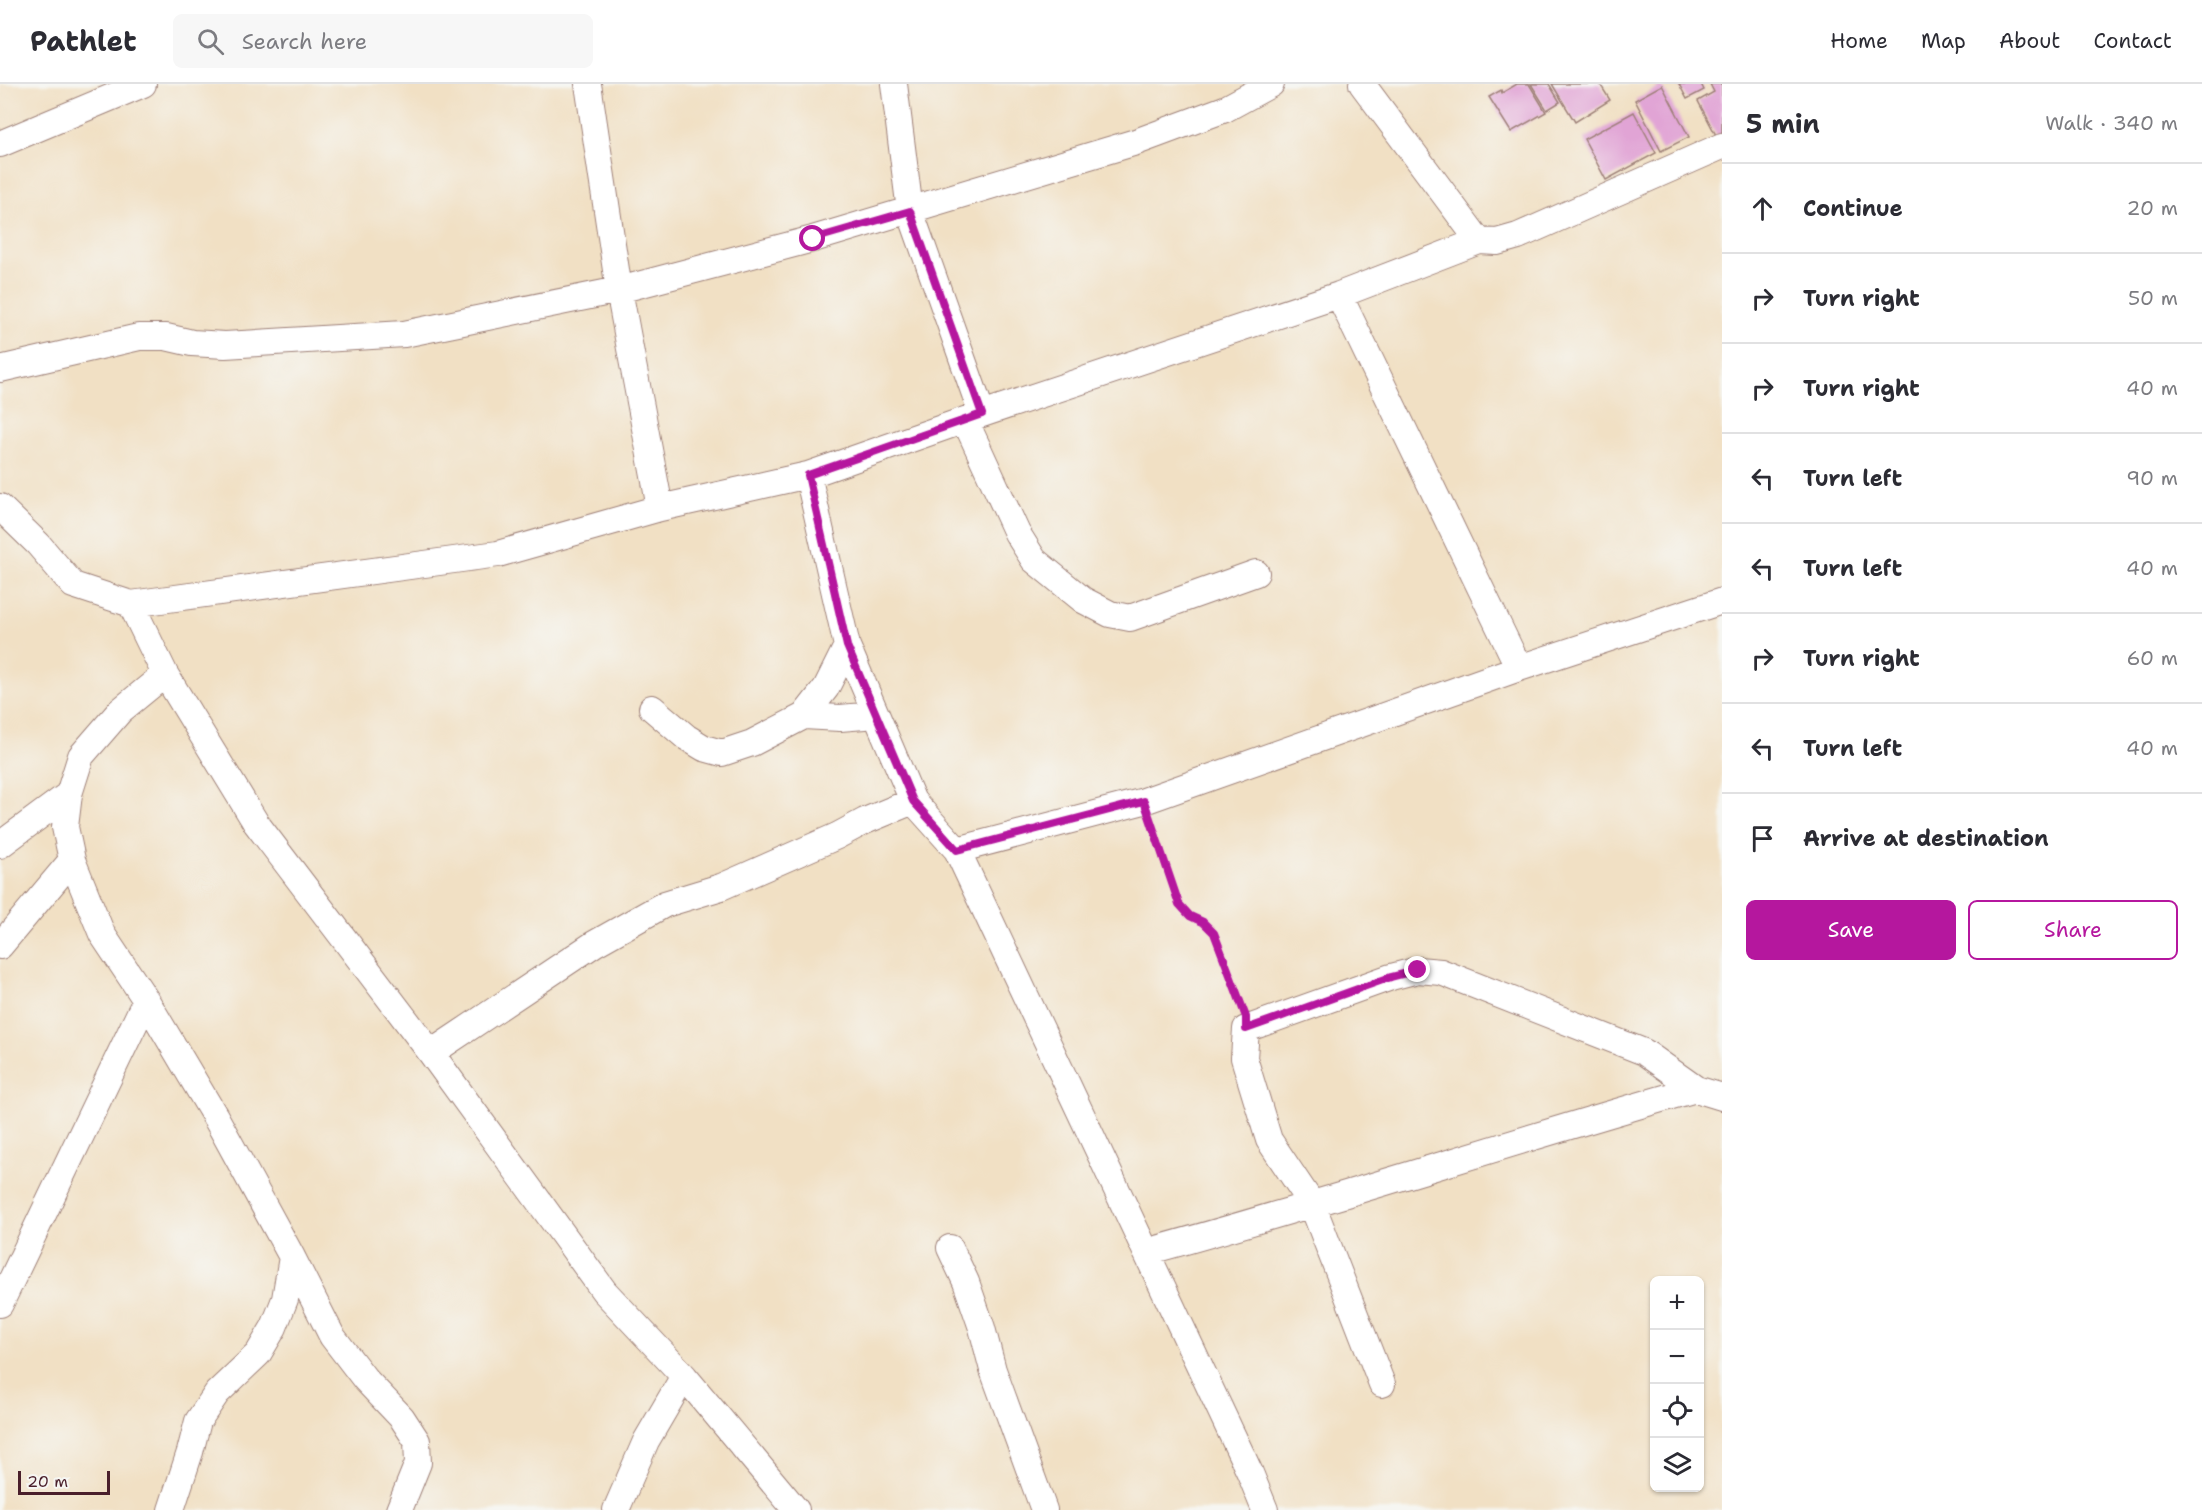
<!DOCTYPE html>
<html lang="en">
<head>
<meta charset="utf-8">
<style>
	:root { --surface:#fff; --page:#f7f7f7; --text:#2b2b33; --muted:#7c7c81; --line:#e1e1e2; --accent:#b5179e }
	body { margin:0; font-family:"Shantell Sans",sans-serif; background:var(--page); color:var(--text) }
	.controls { position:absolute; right:18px; bottom:18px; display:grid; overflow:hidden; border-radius:9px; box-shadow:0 2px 4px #0004 }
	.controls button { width:54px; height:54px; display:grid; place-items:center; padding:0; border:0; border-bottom:2px solid var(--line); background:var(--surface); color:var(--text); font:30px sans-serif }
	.scale { position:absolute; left:18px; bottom:15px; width:92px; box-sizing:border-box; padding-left:6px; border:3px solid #4a1f2b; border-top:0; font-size:16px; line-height:21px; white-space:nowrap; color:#4a1f2b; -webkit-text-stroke:4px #f6f6f2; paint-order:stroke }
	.stop { position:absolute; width:18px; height:18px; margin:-14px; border:4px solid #b5179e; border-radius:50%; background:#fff }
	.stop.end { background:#b5179e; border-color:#fff; box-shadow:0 2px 6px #0008 }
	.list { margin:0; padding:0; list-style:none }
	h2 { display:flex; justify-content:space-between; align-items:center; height:78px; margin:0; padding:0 24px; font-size:26px }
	h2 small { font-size:20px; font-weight:400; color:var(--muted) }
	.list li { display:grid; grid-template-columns:39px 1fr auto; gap:18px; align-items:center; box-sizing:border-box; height:90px; padding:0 24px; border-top:2px solid var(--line) }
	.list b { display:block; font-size:22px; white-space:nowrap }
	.list em { font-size:20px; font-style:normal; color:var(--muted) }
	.actions { display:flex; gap:12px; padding:18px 24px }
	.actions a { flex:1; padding:14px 0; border:2px solid var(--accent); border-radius:9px; text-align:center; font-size:21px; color:var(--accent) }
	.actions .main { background:var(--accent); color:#fff }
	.icon { flex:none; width:33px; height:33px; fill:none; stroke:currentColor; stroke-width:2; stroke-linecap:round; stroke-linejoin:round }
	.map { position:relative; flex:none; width:1722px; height:1426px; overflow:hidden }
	header { display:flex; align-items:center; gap:36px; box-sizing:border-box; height:84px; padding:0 30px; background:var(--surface); border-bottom:2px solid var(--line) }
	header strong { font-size:28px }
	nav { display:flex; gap:33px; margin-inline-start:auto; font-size:21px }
	.search { width:420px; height:54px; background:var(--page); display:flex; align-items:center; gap:15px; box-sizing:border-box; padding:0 21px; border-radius:9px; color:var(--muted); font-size:22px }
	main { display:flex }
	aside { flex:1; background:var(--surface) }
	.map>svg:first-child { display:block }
</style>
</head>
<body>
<header>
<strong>Pathlet</strong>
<div class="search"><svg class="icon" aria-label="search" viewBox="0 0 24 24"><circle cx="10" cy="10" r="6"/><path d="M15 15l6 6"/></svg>Search here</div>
<nav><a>Home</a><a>Map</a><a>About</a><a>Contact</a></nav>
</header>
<main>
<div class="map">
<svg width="1722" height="1426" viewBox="0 0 1722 1426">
	<rect width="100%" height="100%" fill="#f6f6f2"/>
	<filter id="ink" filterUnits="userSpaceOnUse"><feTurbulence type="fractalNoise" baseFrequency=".0167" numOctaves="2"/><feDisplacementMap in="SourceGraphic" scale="12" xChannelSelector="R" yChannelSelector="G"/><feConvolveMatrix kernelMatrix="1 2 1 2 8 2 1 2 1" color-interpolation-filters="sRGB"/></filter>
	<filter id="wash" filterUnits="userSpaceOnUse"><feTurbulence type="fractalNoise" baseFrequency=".008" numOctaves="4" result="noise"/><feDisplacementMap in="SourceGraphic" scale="24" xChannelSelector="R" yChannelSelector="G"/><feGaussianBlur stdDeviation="1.35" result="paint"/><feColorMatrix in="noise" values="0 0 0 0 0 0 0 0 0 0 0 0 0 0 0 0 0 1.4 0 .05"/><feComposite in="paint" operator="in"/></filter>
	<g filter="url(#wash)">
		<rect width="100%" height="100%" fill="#f1e0c4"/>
		<g id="blocks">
			<path fill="#e1a4d5" d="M1517 0H1529L1546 28 1511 48 1489 13 1501 6 1502 9Z
				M1531 0H1549L1560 18 1547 26Z
				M1552 0H1600L1610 16 1575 38Z
				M1679 0H1701L1704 6 1687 15Z
				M1710 0H1722V53L1718 55 1698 17 1714 8Z
				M1662 1 1689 53 1661 67 1635 16Z
				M1634 28 1656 69 1606 96 1584 55Z"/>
		</g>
	</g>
	<g filter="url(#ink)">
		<use href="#blocks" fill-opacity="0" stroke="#9e8078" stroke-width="1.5"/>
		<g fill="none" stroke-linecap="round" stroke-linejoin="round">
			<g stroke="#9e8078" stroke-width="28">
				<path id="street" d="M588 0 619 206 660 424
					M894 0 910 127 982 330
					M1362 0 1479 157
					M0 60 143 0
					M1339 211 1519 584
					M0 285 139 253H166L192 259 225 261 404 250 619 206 813 155 1136 58 1225 25 1271 0
					M965 336 1017 449 1034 476 1083 516 1110 530 1130 534 1256 489
					M808 391 847 562 913 717 957 766 1250 1389 1265 1426
					M0 423 38 460 73 501 131 520 165 590 256 739 431 969 604 1207 684 1292 796 1426
					M131 520 498 470 660 424 808 391 982 330 1339 211 1479 157 1497 158 1518 152 1722 62
					M652 624 686 653 704 664 722 669 752 659 804 632 826 604 847 562
					M804 632 840 634 876 631
					M0 761 69 710
					M957 766 1144 717 1519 584 1722 517
					M0 862 72 776
					M146 916 216 1034 292 1173
					M431 969 594 860 665 820 721 803 837 752 865 737 913 717
					M950 1164 966 1198 982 1244 993 1286 1044 1426
					M1146 1168C1330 1118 1512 1057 1696 1005L1722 1013
					M0 1220 146 916 102 850 72 776 65 743 69 710 81 672 120 627 165 590
					M1382 1300 1312 1120 1269 1056 1244 974 1246 945 1391 893 1418 886 1441 888 1644 968 1696 1005
					M171 1426 190 1368 198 1337 217 1309 258 1270 274 1243 285 1215 292 1173 332 1252 365 1295 402 1334 417 1357 418 1379 399 1426
					M616 1426 646 1357 684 1292"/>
			</g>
			<path stroke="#9e8078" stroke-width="4" stroke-dasharray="4.5 4.5" stroke-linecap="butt" d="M1153 744 1179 820 1190 832 1203 838 1214 849 1240 917"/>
			<use href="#street" stroke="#fff" stroke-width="26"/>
		</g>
	</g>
	<g fill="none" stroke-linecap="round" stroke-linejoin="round" filter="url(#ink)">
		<path stroke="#b5179e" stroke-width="8" d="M813 155 910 127 982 330 808 391 847 562 913 717 957 766 1144 717 1179 820 1190 832 1203 838 1214 849 1246 933V945L1391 893 1418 886"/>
	</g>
</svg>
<div class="controls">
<button>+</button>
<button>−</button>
<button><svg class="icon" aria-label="locate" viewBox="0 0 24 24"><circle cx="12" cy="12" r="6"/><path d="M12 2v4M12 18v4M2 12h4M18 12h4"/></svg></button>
<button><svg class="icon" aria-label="layers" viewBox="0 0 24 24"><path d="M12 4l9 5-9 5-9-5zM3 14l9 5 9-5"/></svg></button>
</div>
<div class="scale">20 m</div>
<div class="stop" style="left:813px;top:155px"></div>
<div class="stop end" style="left:1418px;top:886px"></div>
</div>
<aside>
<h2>5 min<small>Walk · 340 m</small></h2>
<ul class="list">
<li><svg class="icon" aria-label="ahead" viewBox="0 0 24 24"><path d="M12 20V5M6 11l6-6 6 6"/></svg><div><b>Continue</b></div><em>20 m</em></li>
<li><svg class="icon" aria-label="right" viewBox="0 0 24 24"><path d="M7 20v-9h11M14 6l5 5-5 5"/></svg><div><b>Turn right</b></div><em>50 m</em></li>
<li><svg class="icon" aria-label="right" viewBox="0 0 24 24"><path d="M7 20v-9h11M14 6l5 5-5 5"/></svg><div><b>Turn right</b></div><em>40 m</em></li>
<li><svg class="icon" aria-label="left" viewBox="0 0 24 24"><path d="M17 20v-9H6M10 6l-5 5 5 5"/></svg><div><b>Turn left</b></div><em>90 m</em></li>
<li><svg class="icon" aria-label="left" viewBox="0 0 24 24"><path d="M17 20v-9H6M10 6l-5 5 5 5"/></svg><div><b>Turn left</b></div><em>40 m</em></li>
<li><svg class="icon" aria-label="right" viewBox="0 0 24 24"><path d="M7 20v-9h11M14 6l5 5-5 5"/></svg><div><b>Turn right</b></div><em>60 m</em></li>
<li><svg class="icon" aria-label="left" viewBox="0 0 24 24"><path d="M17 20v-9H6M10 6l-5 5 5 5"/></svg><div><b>Turn left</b></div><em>40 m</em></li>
<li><svg class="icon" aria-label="arrive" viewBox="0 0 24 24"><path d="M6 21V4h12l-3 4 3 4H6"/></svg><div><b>Arrive at destination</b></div></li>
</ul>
<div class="actions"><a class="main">Save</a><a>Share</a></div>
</aside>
</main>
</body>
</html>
